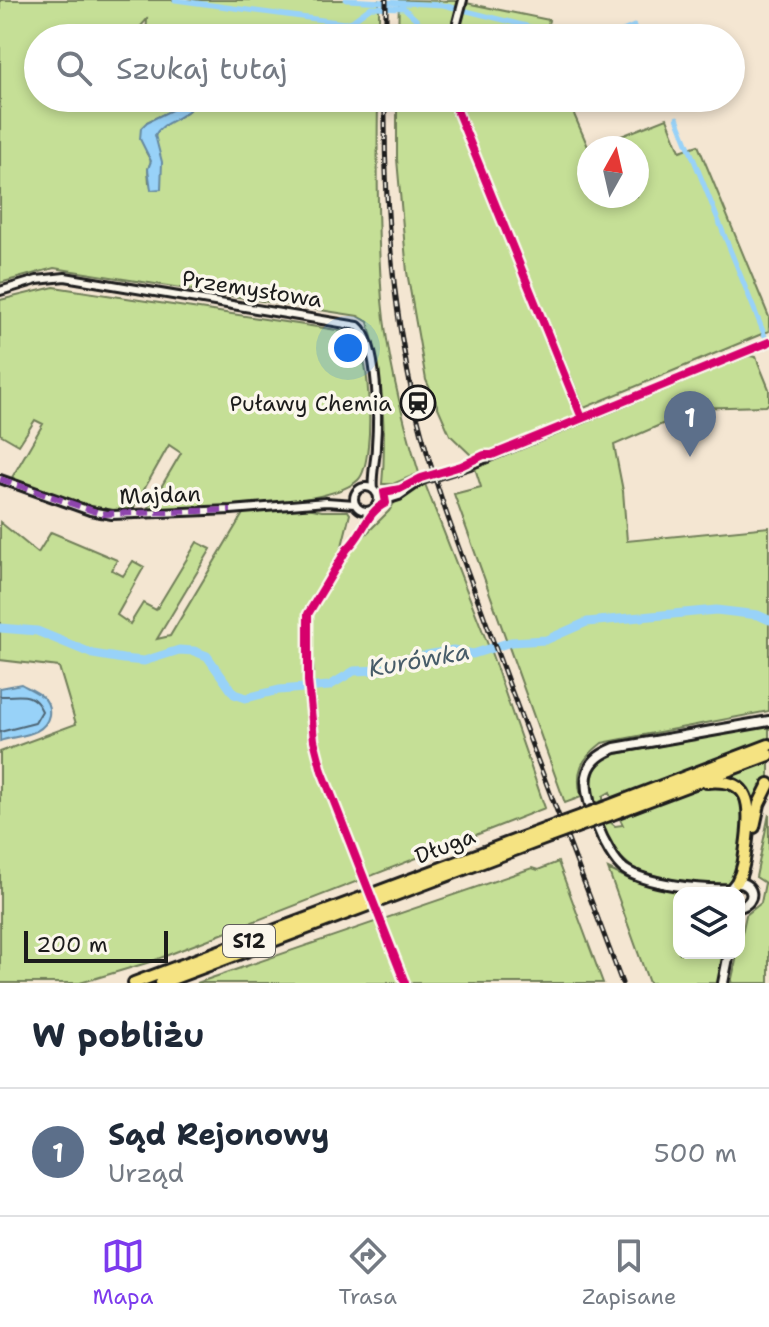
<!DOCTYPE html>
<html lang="pl">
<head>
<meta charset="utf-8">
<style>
	:root { --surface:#fff; --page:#f6f6f7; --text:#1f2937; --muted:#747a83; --line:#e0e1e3; --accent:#7c3aed }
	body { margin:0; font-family:"Shantell Sans",sans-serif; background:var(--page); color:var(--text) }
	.controls { position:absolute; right:24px; bottom:24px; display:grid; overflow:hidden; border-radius:16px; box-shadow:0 4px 12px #0003 }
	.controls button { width:72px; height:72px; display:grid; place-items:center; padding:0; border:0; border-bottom:2px solid var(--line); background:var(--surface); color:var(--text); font:40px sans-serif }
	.compass { position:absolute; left:577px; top:136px; width:72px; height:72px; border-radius:50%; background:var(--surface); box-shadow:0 4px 12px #0003; rotate:8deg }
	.scale { position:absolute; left:24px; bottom:20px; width:144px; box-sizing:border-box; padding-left:8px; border:4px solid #1c1c1c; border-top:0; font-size:22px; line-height:28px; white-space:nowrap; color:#1c1c1c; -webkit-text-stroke:6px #fbf7ec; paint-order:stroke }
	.you { position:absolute; left:348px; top:348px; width:28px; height:28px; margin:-20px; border:6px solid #fff; border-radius:50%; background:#1a73e8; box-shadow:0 0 0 12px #1a73e833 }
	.badge { display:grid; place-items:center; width:52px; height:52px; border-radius:50%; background:var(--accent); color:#fff; font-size:26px; font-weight:700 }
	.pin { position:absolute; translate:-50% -66px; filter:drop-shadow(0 2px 4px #0008) }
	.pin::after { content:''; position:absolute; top:42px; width:28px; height:24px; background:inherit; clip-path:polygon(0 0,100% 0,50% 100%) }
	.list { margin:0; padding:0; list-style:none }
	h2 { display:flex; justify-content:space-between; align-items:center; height:104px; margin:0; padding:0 32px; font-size:34px }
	h2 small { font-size:26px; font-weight:400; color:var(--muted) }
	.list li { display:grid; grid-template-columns:52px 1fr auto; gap:24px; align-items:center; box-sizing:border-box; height:128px; padding:0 32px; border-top:2px solid var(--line) }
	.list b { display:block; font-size:30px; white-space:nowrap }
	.list p { margin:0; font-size:26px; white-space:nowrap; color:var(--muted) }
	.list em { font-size:26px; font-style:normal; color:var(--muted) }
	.icon { flex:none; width:44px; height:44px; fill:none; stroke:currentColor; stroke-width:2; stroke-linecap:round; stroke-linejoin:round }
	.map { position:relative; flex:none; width:769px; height:983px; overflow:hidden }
	.search { position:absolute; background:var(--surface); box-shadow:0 4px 12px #0003; left:24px; right:24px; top:24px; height:88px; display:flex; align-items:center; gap:20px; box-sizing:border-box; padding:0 28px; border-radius:44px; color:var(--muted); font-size:30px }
	.sheet { height:232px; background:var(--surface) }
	nav { display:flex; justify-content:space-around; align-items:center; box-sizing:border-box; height:112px; border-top:2px solid var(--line); background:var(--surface); font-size:22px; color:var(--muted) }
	nav a { display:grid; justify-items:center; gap:4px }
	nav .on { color:var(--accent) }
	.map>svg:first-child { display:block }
</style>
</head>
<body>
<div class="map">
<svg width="769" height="983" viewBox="0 0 769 983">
	<rect width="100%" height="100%" fill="#f4e6d2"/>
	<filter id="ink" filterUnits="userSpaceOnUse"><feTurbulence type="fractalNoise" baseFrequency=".0125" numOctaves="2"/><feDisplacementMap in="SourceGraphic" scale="16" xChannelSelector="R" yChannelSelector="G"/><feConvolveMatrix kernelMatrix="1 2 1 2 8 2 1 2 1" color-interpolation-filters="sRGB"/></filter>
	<g filter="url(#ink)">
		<path fill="#c5df96" stroke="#707e59" stroke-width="2" d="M0 0H379V38H146L147 19 134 34 135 38H38V98H177L179 107 147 122 146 152 151 161 148 169 149 183C151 168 149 136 162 126 171 119 181 118 190 109L188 98H378C377 165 377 233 382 300 387 358 402 417 419 473L393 484H382C387 436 382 369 368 322L358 316 54 268 0 283Z
			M399 0 460 1 449 38H398Z
			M466 3 549 20 545 38H457Z
			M397 98H447L578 415 473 457 450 435 426 380 407 272 397 159Z
			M456 98H567L589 149V196H637V148H591L667 118 680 151 698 145 769 317V331L584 408Z
			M54 287 350 332C367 350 368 384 369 408 370 424 369 470 358 480 330 507 190 510 147 511L181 453 169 445 132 511C89 514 49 495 10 481L43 424 35 420 19 445 0 434V300Z
			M749 356 756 357 769 389V403L766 406 691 408 676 418 614 445 623 491 627 541 769 527V711L602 743C581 759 575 771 581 797L565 803 454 494 481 487 474 465 486 462V459Z
			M425 484 492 655 545 808 150 962 80 983H0V752L76 724 59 667 0 660V522L38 553 51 532 117 560 112 570 123 576 133 561 144 567 117 615 130 624 143 603 156 610 197 542 211 549 157 639 170 636 244 512 303 507 322 511H348L350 514 339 558 306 611 303 675 306 681H310V674L314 672 310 635 314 608 351 549 389 511 394 503Z
			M769 726V740L612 798 610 792 603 796V801L596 803C589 782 590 768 610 755Z
			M769 759V780L753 814 726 778Z
			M711 784 734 788 747 807 739 874 727 887 664 878 635 870 616 853 602 825 610 822 615 826 623 825 619 817Z
			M769 814V983H731L746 915 761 903 765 883 756 877Z
			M558 862 603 983H197L532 868 538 870Z
			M608 869 631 880 690 893H679V953H724L719 983H649Z"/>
		<path fill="#98d2f8" stroke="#6689a0" stroke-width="2" d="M177 98H188L190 109C179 120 163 122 155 135L162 162 161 189 151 190 148 169 151 161 140 139 141 128 147 122 178 107Z
			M21 684C28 688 37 692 43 697 48 702 50 708 49 715 45 737 16 735 0 741V688Z"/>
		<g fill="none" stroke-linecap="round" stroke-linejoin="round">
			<path stroke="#4e6574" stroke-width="2" d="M0 696C18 697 32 689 42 711L35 723 0 732"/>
			<path stroke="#98d2f8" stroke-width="5" d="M175 0 345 23 352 21 371 7 404 8 421 24 481 38
				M346 0 443 5 575 38
				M607 38 634 26
				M677 118 769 346"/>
			<path stroke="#98d2f8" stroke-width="9" d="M0 628 37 631 93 654 123 659 144 661 179 650 194 651 207 656 234 694 246 698 279 690 329 686 354 671 380 670 407 659 453 650 473 654 511 642 546 640 587 622 716 610 758 615 769 620"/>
			<g stroke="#1c1c1c" stroke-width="12">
				<path id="street" d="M453 38 463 0
					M452 98 582 418
					M0 291 37 280 65 277 358 326C379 343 378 420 376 446 376 460 371 476 373 489
					M0 479 90 511 112 515 231 510 326 502 355 504
					M354 499a12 12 0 1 1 24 0a12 12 0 1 1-24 0Z
					M377 503 399 496 422 480 470 465 769 342"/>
			</g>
			<g stroke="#1c1c1c" stroke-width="14">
				<path id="secondary" d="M728 889C701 890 647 885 624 869 606 855 580 794 588 772 592 759 603 753 615 748L769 721
					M727 893 735 883C754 881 758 903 739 907
					M723 983 729 953"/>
			</g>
			<g stroke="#1c1c1c" stroke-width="16">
				<path id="highway" d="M707 782C751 778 751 804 747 839 745 854 744 869 737 882
					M609 806 769 745
					M612 814 769 755
					M754 827 759 804 769 784
					M134 983 546 829
					M161 983 549 837"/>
			</g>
			<use href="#street" stroke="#fbf7ec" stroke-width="6"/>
			<use href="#secondary" stroke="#fbf7ec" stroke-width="8"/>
			<use href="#highway" stroke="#f5e382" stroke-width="10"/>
			<g stroke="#1c1c1c" stroke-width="5">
				<path id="rail" d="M386 38V0
					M385 98C384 204 392 308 416 411 433 482 460 551 485 619 529 741 577 861 622 983"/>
			</g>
			<use href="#rail" stroke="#fbf7ec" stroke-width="2" stroke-dasharray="6" stroke-linecap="butt"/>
			<g stroke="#1c1c1c" stroke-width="16" stroke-linecap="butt">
				<path id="highway-bridge" d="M546 829 609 806
					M549 837 612 814"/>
			</g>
			<use href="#highway-bridge" stroke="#f5e382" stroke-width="10"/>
			<path stroke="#8e44ad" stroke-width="6" stroke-dasharray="12 6" stroke-linecap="butt" d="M0 479 102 514 231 510"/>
			<g stroke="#fbf7ec" stroke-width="13">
				<path id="cycleway" d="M452 98 582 418
					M405 983 322 771 314 740 308 681V614L347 549C364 534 366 512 386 503L384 492 400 489 421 478 461 466 484 455H492L769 342"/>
			</g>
			<use href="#cycleway" stroke="#d6006c" stroke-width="8"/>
		</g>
	</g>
	<defs>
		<g id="station-ring" transform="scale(1.8)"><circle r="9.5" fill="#fbf7ec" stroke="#1c1c1c" stroke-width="1.5"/><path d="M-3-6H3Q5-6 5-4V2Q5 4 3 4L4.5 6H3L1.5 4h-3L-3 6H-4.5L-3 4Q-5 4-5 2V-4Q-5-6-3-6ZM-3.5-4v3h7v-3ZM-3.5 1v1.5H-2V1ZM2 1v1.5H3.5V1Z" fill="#1c1c1c"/></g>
	</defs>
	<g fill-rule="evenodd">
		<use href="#station-ring" x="418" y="403"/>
	</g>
	<g text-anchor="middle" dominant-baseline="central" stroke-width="7" stroke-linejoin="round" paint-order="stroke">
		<rect fill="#fbf7ec" stroke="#5f5e5a" stroke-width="2" x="223" y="925" width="52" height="32" rx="6"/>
		<g font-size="20" font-weight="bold" fill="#1c1c1c">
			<text x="249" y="941">S12</text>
		</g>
		<g font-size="22" fill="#1c1c1c" stroke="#fbf7ec">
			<text transform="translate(252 289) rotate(9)">Przemysłowa</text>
			<text transform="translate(160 495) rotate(-2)">Majdan</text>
			<text transform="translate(445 846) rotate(-21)">Długa</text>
		</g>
		<g font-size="22" fill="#1c1c1c" stroke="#fbf7ec" text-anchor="end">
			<text x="392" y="403">Puławy Chemia</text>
		</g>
		<g font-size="24" font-style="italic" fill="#475c69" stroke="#fbf7ec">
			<text transform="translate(419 660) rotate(-10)">Kurówka</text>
		</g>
	</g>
</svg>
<div class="controls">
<button><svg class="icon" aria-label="layers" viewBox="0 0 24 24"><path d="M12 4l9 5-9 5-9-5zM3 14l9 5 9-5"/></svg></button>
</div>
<svg class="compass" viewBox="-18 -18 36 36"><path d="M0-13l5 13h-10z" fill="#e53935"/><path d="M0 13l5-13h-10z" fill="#747a83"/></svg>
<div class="scale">200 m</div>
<div class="you"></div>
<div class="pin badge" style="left:690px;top:457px;background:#5c6f8a">1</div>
<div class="search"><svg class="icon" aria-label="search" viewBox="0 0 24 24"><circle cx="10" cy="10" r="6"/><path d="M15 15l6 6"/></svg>Szukaj tutaj</div>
</div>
<section class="sheet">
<h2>W pobliżu<small></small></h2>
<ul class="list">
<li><span class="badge" style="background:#5c6f8a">1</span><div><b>Sąd Rejonowy</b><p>Urząd</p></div><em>500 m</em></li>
</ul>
</section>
<nav>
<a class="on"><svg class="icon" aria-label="map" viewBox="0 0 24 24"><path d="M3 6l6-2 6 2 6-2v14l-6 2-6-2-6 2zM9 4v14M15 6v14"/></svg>Mapa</a>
<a><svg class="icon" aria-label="directions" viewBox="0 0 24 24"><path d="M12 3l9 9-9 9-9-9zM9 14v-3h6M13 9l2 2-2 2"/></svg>Trasa</a>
<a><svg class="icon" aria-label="saved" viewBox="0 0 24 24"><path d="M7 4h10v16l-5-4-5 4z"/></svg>Zapisane</a>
</nav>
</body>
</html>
